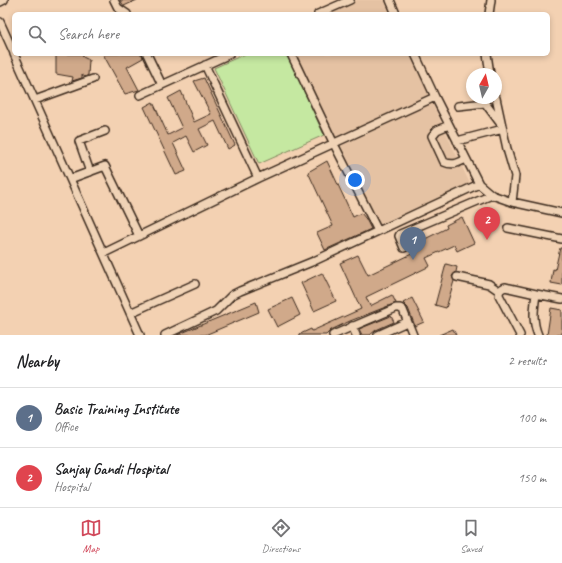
<!DOCTYPE html>
<html lang="en">
<head>
<meta charset="utf-8">
<style>
	:root { --surface:#fff; --page:#f6f6f6; --text:#202124; --muted:#757577; --line:#e0e0e0; --accent:#d1495b }
	body { margin:0; font-family:Caveat,sans-serif; background:var(--page); color:var(--text) }
	.compass { position:absolute; left:466px; top:68px; width:36px; height:36px; border-radius:50%; background:var(--surface); box-shadow:0 2px 6px #0003; rotate:8deg }
	.you { position:absolute; left:355px; top:180px; width:14px; height:14px; margin:-10px; border:3px solid #fff; border-radius:50%; background:#1a73e8; box-shadow:0 0 0 6px #1a73e833 }
	.badge { display:grid; place-items:center; width:26px; height:26px; border-radius:50%; background:var(--accent); color:#fff; font-size:13px; font-weight:700 }
	.pin { position:absolute; translate:-50% -33px; filter:drop-shadow(0 1px 2px #0008) }
	.pin::after { content:''; position:absolute; top:21px; width:14px; height:12px; background:inherit; clip-path:polygon(0 0,100% 0,50% 100%) }
	.list { margin:0; padding:0; list-style:none }
	h2 { display:flex; justify-content:space-between; align-items:center; height:52px; margin:0; padding:0 16px; font-size:17px }
	h2 small { font-size:13px; font-weight:400; color:var(--muted) }
	.list li { display:grid; grid-template-columns:26px 1fr auto; gap:12px; align-items:center; box-sizing:border-box; height:60px; padding:0 16px; border-top:1px solid var(--line) }
	.list b { display:block; font-size:15px; white-space:nowrap }
	.list p { margin:0; font-size:13px; white-space:nowrap; color:var(--muted) }
	.list em { font-size:13px; font-style:normal; color:var(--muted) }
	.icon { flex:none; width:22px; height:22px; fill:none; stroke:currentColor; stroke-width:2; stroke-linecap:round; stroke-linejoin:round }
	.map { position:relative; flex:none; width:562px; height:335px; overflow:hidden }
	.search { position:absolute; background:var(--surface); box-shadow:0 2px 6px #0003; left:12px; right:12px; top:12px; height:44px; display:flex; align-items:center; gap:10px; box-sizing:border-box; padding:0 14px; border-radius:6px; color:var(--muted); font-size:15px }
	.sheet { height:172px; background:var(--surface) }
	nav { display:flex; justify-content:space-around; align-items:center; box-sizing:border-box; height:56px; border-top:1px solid var(--line); background:var(--surface); font-size:11px; color:var(--muted) }
	nav a { display:grid; justify-items:center; gap:2px }
	nav .on { color:var(--accent) }
	.map>svg:first-child { display:block }
</style>
</head>
<body>
<div class="map">
<svg width="562" height="335" viewBox="0 0 562 335">
	<rect width="100%" height="100%" fill="#f3d1b2"/>
	<filter id="ink" filterUnits="userSpaceOnUse"><feTurbulence type="fractalNoise" baseFrequency=".025" numOctaves="2"/><feDisplacementMap in="SourceGraphic" scale="8" xChannelSelector="R" yChannelSelector="G"/><feConvolveMatrix kernelMatrix="1 2 1 2 8 2 1 2 1" color-interpolation-filters="sRGB"/></filter>
	<g filter="url(#ink)">
		<path fill="#e5c2a3" d="M356 0H386L393 14H326Z
			M294 54H411L430 95 335 138Z
			M432 103 470 184 380 224 341 146Z"/>
		<path fill="#c5e8a1" stroke="#808960" d="M245 54H287L324 135 259 164 214 68Z"/>
		<path fill="#d0a98a" stroke="#3b2a1e" d="M120 0H137L124 6Z
			M56 54H81L83 57 89 60 88 75 85 77 82 75V78L72 81 73 77 56 74Z
			M103 54H142L143 58 127 67 139 90 125 94Z
			M204 78 235 145 228 149 215 121 199 129 207 145 194 152 186 136 173 143 186 171 176 175 144 107 153 102 168 135 182 128 168 98 181 91 194 122 211 114 194 81Z
			M327 161 353 217 361 213 366 219 371 229 325 250 317 233 333 226 308 172Z
			M462 217 474 243 457 251 454 245 426 258 430 266 366 297 370 306 392 295 396 303 350 321 331 330 326 335H298L311 329 312 331 361 309 340 263 358 255 368 275 418 251 415 244 447 228 446 225Z
			M560 248H562V285L551 283 553 269 555 270Z
			M446 264 457 267 456 272 452 276 454 281 446 308 435 305Z
			M322 273 336 301 314 311 301 283Z
			M292 298 300 315 277 327 268 309Z
			M412 298 424 322 415 326 408 308 403 303Z
			M256 302 259 312 205 335H177Z
			M551 308 562 310V335H547Z
			M391 316 394 322 376 330 370 335H362L359 329Z
			M453 329 456 335H439Z"/>
		<g fill="none" stroke-linecap="round" stroke-linejoin="round">
			<g stroke="#3b2a1e" stroke-width="10">
				<path id="minor" d="M114 0 118 8 127 14
					M390 0 396 14
					M0 2 4 0
					M318 14 350 0
					M489 14 491 0
					M0 22 14 53
					M14 54 140 335
					M147 54 162 85
					M291 54 334 144 378 231
					M415 54 435 97 479 184 492 195 512 202 562 213
					M487 54 490 74
					M205 65 258 178
					M140 95 230 54
					M496 98 507 149 515 176 512 202
					M35 100 93 79
					M458 106 485 103 500 123
					M449 125 437 130 432 136 444 162C453 166 458 163 466 159
					M457 141 503 129
					M90 172 79 141 105 131
					M70 179 105 166 139 236
					M508 228 562 239
					M404 248 399 236 400 234 492 195
					M104 253 258 178 435 97
					M457 277 489 284 499 291
					M130 313 195 284
					M352 326 356 335
					M165 335 216 311 232 295 240 291 314 261 479 184
					M333 335 396 308H400L403 310 413 335
					M378 335 407 322
					M520 335 499 295C499 290 501 289 505 287L536 294
					M538 335C532 321 534 309 536 294L562 299"/>
			</g>
			<use href="#minor" stroke="#f0d3b6" stroke-width="7"/>
		</g>
	</g>
</svg>
<svg class="compass" viewBox="-18 -18 36 36"><path d="M0-13l5 13h-10z" fill="#e53935"/><path d="M0 13l5-13h-10z" fill="#757577"/></svg>
<div class="you"></div>
<div class="pin badge" style="left:413px;top:260px;background:#5c6f8a">1</div>
<div class="pin badge" style="left:487px;top:240px;background:#e0444e">2</div>
<div class="search"><svg class="icon" aria-label="search" viewBox="0 0 24 24"><circle cx="10" cy="10" r="6"/><path d="M15 15l6 6"/></svg>Search here</div>
</div>
<section class="sheet">
<h2>Nearby<small>2 results</small></h2>
<ul class="list">
<li><span class="badge" style="background:#5c6f8a">1</span><div><b>Basic Training Institute</b><p>Office</p></div><em>100 m</em></li>
<li><span class="badge" style="background:#e0444e">2</span><div><b>Sanjay Gandi Hospital</b><p>Hospital</p></div><em>150 m</em></li>
</ul>
</section>
<nav>
<a class="on"><svg class="icon" aria-label="map" viewBox="0 0 24 24"><path d="M3 6l6-2 6 2 6-2v14l-6 2-6-2-6 2zM9 4v14M15 6v14"/></svg>Map</a>
<a><svg class="icon" aria-label="directions" viewBox="0 0 24 24"><path d="M12 3l9 9-9 9-9-9zM9 14v-3h6M13 9l2 2-2 2"/></svg>Directions</a>
<a><svg class="icon" aria-label="saved" viewBox="0 0 24 24"><path d="M7 4h10v16l-5-4-5 4z"/></svg>Saved</a>
</nav>
</body>
</html>
